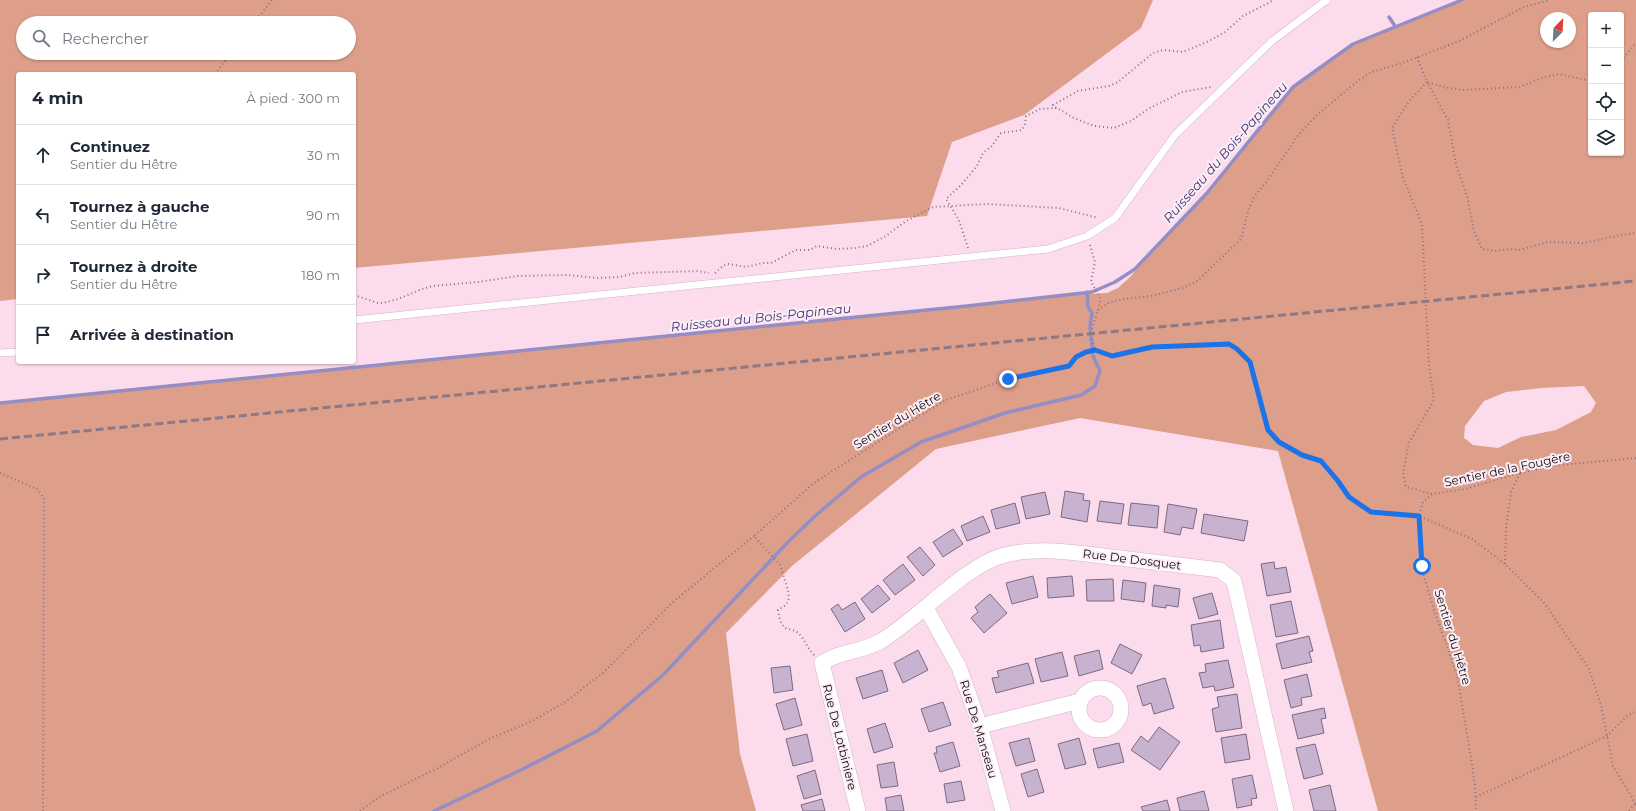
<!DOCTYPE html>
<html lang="fr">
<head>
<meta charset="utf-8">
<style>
	:root { --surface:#fff; --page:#f2f2f3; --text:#1f2937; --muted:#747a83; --line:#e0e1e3 }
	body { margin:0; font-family:Montserrat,sans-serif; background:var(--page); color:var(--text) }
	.controls { position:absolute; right:12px; top:12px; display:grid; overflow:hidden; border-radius:4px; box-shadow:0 1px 3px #0004 }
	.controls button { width:36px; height:36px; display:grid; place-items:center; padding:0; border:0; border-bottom:1px solid var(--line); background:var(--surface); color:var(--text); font:20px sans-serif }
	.compass { position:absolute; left:1540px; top:12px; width:36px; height:36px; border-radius:50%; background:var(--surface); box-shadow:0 1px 3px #0004; rotate:24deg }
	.stop { position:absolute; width:12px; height:12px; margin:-9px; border:3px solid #1a73e8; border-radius:50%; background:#fff }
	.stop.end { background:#1a73e8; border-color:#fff; box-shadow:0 1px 4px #0008 }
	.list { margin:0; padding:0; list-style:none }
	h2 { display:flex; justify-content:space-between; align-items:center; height:52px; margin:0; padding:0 16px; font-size:17px }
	h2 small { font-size:13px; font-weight:400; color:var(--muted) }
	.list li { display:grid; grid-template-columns:26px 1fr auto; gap:12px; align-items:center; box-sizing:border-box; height:60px; padding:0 16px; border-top:1px solid var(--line) }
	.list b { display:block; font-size:15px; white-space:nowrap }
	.list p { margin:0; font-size:13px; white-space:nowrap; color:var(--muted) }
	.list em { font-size:13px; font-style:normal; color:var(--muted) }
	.icon { flex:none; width:22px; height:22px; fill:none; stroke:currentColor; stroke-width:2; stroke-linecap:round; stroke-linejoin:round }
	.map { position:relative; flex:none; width:1636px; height:811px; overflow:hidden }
	.search { position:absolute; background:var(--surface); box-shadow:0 1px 3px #0004; left:16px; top:16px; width:340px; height:44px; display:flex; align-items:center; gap:10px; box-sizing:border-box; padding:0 14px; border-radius:22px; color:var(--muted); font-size:15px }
	.panel { position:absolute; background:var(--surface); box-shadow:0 1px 3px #0004; left:16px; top:72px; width:340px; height:292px; border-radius:4px }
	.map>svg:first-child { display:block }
</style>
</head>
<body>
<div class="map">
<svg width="1636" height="811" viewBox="0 0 1636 811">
	<rect width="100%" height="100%" fill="#fcdbed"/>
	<path fill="#dd9e8a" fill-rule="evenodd" d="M0 0H1153L1141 28 1024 115 952 142 927 216 354 268V74H18V299L0 301ZM23 23H349V53H23Z
		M1463 0H1636V811H1378L1278 451 1080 418 936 449 792 566 726 633 740 754 756 811H0V403L967 306 1056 296 1107 293 1118 288 1129 278 1207 193 1293 87 1353 44ZM1591 15H1621V153H1591ZM1546 18H1570V42H1546ZM1584 386 1596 403 1591 412 1556 430 1521 437 1498 448 1473 445 1464 438 1465 426 1484 401 1506 392 1541 388Z"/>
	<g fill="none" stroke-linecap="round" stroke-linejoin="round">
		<path stroke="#948ec5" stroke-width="3.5" d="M1389 17 1395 26
			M0 403 967 306 1092 292 1115 282 1135 269 1207 193 1293 87 1353 44 1462 0
			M434 811 523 769 597 731 663 675 788 542 815 516 861 477 921 442 1005 413 1081 395 1095 386 1100 371 1093 356 1090 327 1092 313 1088 307 1087 292"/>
	</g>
	<path fill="#c7b3cf" stroke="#7b6982" d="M1065 491 1084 494 1083 500 1090 501 1087 522 1061 517Z
		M1045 492 1050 514 1026 519 1021 497Z
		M1100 501 1124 504 1121 524 1097 521Z
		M1015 503 1020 523 996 529 991 510Z
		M1131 503 1159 506 1157 528 1128 525Z
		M1168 504 1197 509 1193 529 1182 527 1180 535 1164 532Z
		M1204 514 1248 521 1244 541 1201 533Z
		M983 516 990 532 967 541 961 526Z
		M953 529 963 544 943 557 933 542Z
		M920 547 935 565 923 576 907 557Z
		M1274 562 1275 569 1286 567 1291 592 1267 596 1261 564Z
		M903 564 915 580 895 595 883 580Z
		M1033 576 1038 597 1012 604 1006 583Z
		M1072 576 1074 596 1048 598 1047 578Z
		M1113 579 1114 601H1087L1086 580Z
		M1123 580 1146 583 1144 602 1121 599Z
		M878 585 890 599 872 613 861 599Z
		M1154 585 1180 589 1178 607 1166 605V608L1152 606Z
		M1212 593 1218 614 1199 619 1193 598Z
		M990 594 1007 613 984 633 971 618 978 612 975 607Z
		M1291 601 1298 633 1276 637 1270 605Z
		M855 602 865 619 845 632 831 609 838 604 842 610Z
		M1220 620 1224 648 1201 652 1200 645 1194 646 1191 625Z
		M1309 636 1313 651 1309 652 1312 662 1282 669 1276 644Z
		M1120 644 1142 655 1132 674 1111 663Z
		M918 650 928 670 903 683 894 663Z
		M1099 650 1103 669 1079 676 1074 656Z
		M1062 652 1068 676 1041 682 1035 659Z
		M1228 660 1234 687 1215 691 1214 686 1203 688 1199 673 1206 672 1205 664Z
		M1028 663 1034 683 996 693 992 678 999 677 997 671Z
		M790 666 793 690 774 693 771 668Z
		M882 670 888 691 863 699 856 678Z
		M1307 674 1312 696 1301 698 1302 705 1291 708 1284 680Z
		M1165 678 1174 708 1154 714 1151 703 1143 706 1137 686Z
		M1237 694 1242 728 1216 732 1212 709 1219 707 1217 697Z
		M795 698 802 725 784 730 776 704Z
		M943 702 951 725 929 732 921 709Z
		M1324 708 1326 718 1321 719 1324 733 1298 739 1292 715Z
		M885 723 893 747 874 753 867 729Z
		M1159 727 1180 742 1160 770 1131 750 1141 736 1148 742Z
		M807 734 813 761 793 766 786 739Z
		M1246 734 1250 759 1225 763 1221 738Z
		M1029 738 1035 761 1016 766 1009 743Z
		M1079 738 1086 764 1065 769 1058 744Z
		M953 742 960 766 940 772 934 753H937L936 747Z
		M1119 743 1124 762 1098 768 1093 749Z
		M1315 744 1323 774 1304 779 1296 748Z
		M894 762 898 786 881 788 877 765Z
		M1037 769 1044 792 1028 797 1021 774Z
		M815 770 821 794 804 799 797 776Z
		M1252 775 1257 798 1251 799 1252 805 1237 808 1232 779Z
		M961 781 965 800 947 803 944 784Z
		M1330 785 1336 811H1314L1309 790Z
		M1204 791 1209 811H1180L1177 798Z
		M901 795 904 811H887L885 798Z
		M822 799 825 811H803L801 805Z
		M1167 800 1170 811H1143L1141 807Z"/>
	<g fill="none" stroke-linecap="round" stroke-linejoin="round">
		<g stroke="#d4b4c6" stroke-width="8">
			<path id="service" d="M354 320 1048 249 1087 236 1115 218 1175 135 1272 41 1327 0
				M0 353 18 352"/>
		</g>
		<g stroke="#d4b4c6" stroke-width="16">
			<path id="minor" d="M926 608 959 667 980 726 1003 811
				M1079 709a21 21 0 1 1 42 0a21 21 0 1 1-42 0Z
				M980 726 1080 701
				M858 811 822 663C839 651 863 652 881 641 920 617 950 580 991 560 1027 543 1082 554 1120 558 1153 562 1187 566 1220 570L1234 581 1286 811"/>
		</g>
		<path stroke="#89737f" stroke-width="2" stroke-dasharray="1 3" stroke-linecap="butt" d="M254 23 272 0
			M1417 57 1427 82 1443 87 1463 90 1519 87 1542 78 1559 74 1591 81
			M1621 61 1636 43
			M215 74 231 53
			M1056 108 1053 105 1078 91 1109 86 1118 82 1153 53 1164 50 1183 52 1209 41 1225 32 1243 16 1274 0
			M1090 245 1095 262 1091 282 1101 299 1092 329
			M968 248 959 220 946 199 962 184 977 166 983 153 991 147 1001 133 1022 130 1025 124 1026 116 1040 109 1057 108 1074 118 1094 126 1114 128 1131 121 1148 109 1182 92 1211 87
			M715 273 723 266 728 264 746 267 763 263H771L796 250H810L817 246 837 249 855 248 867 246 886 236 906 221 933 207 987 204 1059 208 1098 218
			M354 296H357L378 303H383L398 299 422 289 433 286 478 282 518 276 568 275 597 278 619 277 635 273 698 271 709 273
			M1098 310 1110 302 1124 299 1151 296 1183 288 1196 282 1241 239 1248 211 1254 197 1267 181 1299 134 1316 116 1354 84 1371 72 1403 63 1459 41 1524 7 1550 0
			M1092 339 1095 350
			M1636 458 1551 466 1520 473 1465 489 1432 494 1423 502 1419 516 1472 539 1505 564 1545 604 1589 669 1601 705 1613 766 1636 804
			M0 473 37 489 44 498 43 811
			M1432 494 1406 487 1403 472 1409 443 1434 400 1429 365 1422 224 1403 178 1392 128 1409 101 1427 82 1448 120 1456 165 1467 196 1474 231 1482 249 1495 251 1510 249 1519 250 1548 242 1584 243 1621 235 1636 233
			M1505 564 1506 529 1511 492 1520 473
			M814 655C808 649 806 642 801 636 791 623 782 638 778 610L786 605 789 598 788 590 780 565 754 536 814 483 895 431 946 400 1008 379 1069 366 1076 357 1086 352 1095 350 1112 357 1152 347 1229 344 1237 349 1250 362 1268 430 1279 442 1302 455 1321 461 1338 481 1349 497 1371 512 1419 516 1421 566 1433 607 1457 675 1472 764 1475 786 1476 811
			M1476 797 1607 736 1627 716 1636 711
			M360 811 379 797 436 769 489 739 530 722 564 703 604 672 674 601 754 536
			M1629 811 1636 803"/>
		<use href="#service" stroke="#fff" stroke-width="7"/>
		<use href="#minor" stroke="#fff" stroke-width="15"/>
		<path stroke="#8e7884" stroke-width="3" stroke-dasharray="8 4" stroke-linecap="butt" d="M0 439 1636 281"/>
	</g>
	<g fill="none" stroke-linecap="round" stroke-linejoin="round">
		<path stroke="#1a73e8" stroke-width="5" d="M1008 379 1069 366 1076 357 1086 352 1095 350 1112 356 1152 347 1229 344 1237 349 1250 362 1268 430 1279 442 1302 455 1321 461 1338 481 1349 497 1371 512 1419 516 1422 566"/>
	</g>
	<g text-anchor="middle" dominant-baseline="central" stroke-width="4" stroke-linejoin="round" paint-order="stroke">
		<g font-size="12" fill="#150b11" stroke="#fceef6">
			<text transform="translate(897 420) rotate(-31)">Sentier du Hêtre</text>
			<text transform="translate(1507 469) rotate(-12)">Sentier de la Fougère</text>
			<text transform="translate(1132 559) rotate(7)">Rue De Dosquet</text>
			<text transform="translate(1453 637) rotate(73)">Sentier du Hêtre</text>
			<text transform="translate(979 729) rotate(73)">Rue De Manseau</text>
			<text transform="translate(840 737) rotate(76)">Rue De Lotbiniere</text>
		</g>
		<g font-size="13" font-style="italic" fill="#423679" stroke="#fceef6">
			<text transform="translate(1225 152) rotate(-49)">Ruisseau du Bois-Papineau</text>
			<text transform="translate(761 317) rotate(-6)">Ruisseau du Bois-Papineau</text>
		</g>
	</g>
</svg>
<div class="controls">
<button>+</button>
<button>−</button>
<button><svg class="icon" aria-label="locate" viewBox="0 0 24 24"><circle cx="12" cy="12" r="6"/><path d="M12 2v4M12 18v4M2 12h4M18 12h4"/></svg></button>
<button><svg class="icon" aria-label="layers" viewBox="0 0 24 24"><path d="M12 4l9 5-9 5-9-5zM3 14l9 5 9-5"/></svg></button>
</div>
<svg class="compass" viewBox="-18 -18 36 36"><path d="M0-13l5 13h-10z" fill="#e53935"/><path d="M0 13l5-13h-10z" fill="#747a83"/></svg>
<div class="stop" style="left:1422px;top:566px"></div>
<div class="stop end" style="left:1008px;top:379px"></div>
<div class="search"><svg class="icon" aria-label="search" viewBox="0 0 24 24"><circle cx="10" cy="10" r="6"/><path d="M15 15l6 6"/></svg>Rechercher</div>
<section class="panel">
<h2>4 min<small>À pied · 300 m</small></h2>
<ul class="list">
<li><svg class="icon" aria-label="ahead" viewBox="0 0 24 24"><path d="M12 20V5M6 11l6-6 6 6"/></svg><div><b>Continuez</b><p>Sentier du Hêtre</p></div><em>30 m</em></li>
<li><svg class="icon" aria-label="left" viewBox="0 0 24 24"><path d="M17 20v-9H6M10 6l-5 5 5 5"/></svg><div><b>Tournez à gauche</b><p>Sentier du Hêtre</p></div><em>90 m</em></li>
<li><svg class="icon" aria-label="right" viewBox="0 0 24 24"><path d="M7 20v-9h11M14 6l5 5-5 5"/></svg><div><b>Tournez à droite</b><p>Sentier du Hêtre</p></div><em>180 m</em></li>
<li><svg class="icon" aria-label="arrive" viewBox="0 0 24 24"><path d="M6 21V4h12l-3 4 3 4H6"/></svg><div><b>Arrivée à destination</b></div></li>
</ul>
</section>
</div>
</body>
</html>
